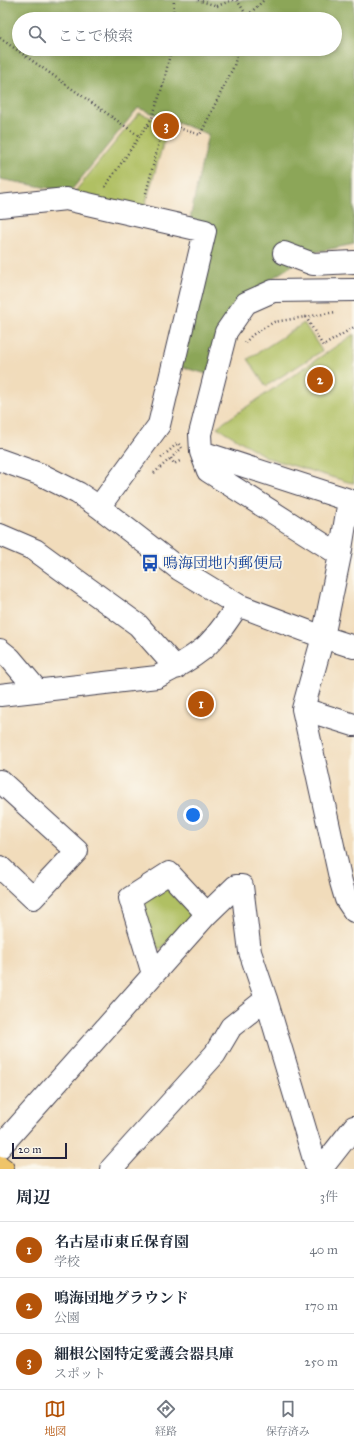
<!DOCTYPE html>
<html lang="ja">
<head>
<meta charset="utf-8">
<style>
	:root { --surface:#fff; --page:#f2f2f3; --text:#1f2937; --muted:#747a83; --line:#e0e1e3; --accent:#b45309 }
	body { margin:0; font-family:"IM FELL Great Primer","Noto Serif JP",serif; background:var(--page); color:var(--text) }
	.scale { position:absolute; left:12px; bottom:10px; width:55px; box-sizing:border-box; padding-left:4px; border:2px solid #22223b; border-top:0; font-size:11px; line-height:14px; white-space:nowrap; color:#22223b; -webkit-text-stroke:3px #fbf7ec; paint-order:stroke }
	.you { position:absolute; left:193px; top:815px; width:14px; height:14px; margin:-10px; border:3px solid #fff; border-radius:50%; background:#1a73e8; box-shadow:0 0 0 6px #1a73e833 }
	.badge { display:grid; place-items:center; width:26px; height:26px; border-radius:50%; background:var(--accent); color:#fff; font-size:13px; font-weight:700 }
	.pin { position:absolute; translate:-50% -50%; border:2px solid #fff; box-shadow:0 1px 4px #0006 }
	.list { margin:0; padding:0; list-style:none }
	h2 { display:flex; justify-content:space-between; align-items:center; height:52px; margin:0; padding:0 16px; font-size:17px }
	h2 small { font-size:13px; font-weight:400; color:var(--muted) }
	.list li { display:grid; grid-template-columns:26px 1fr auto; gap:12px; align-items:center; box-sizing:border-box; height:56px; padding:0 16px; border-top:1px solid var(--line) }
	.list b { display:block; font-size:15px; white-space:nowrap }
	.list p { margin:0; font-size:13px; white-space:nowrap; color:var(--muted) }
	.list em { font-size:13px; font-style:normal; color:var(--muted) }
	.icon { flex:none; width:22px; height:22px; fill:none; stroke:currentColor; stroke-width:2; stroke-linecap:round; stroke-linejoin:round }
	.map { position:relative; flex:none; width:354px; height:1169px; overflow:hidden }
	.search { position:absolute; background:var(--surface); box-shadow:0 2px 6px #0003; left:12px; right:12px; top:12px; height:44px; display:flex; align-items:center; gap:10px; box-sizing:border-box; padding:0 14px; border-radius:22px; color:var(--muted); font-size:15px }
	.sheet { height:220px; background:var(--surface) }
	nav { display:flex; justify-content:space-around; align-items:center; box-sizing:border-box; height:56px; border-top:1px solid var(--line); background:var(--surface); font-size:11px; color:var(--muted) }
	nav a { display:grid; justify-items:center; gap:2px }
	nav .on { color:var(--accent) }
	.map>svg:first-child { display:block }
</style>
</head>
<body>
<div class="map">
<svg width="354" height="1169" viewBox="0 0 354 1169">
	<rect width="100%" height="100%" fill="#fbf7ec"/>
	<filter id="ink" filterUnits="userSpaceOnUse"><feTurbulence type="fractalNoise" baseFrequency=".025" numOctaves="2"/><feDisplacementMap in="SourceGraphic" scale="8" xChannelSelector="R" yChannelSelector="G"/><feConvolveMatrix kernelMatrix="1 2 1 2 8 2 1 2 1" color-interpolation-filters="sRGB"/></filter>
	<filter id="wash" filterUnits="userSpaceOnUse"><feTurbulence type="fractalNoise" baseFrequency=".012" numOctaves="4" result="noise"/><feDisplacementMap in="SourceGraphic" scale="16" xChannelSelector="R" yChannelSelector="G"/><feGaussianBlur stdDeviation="0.9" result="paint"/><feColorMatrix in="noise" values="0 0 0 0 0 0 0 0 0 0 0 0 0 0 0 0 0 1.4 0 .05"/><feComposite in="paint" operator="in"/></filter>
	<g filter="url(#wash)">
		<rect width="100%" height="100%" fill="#f1dcbb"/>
		<path fill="#b0c063" stroke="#69714f" d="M139 113 169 124 144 209 73 194Z
			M304 323 322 351 266 386 248 359Z
			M354 334V483L348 482 268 458 217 427Z
			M165 887 192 915 161 949 152 946 141 903Z"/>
		<path fill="#8ca659" stroke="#57644a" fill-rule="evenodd" d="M0 0H354V244L311 253 248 294 207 374 181 367 214 226 190 219 208 134 138 108 70 192 0 179ZM19 19H335V49H19Z"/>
	</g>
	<g filter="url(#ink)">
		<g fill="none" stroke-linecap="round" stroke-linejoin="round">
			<g stroke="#413e4e" stroke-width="24">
				<path id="minor" d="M0 206 66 199 205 231 159 425 99 507
					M284 253 313 264 354 262
					M201 452 349 500 340 555 323 637 303 709 341 882 346 899 354 911
					M0 460 42 475 78 493 99 507 179 569 238 605 323 637 354 647
					M0 535 35 550 138 625 176 668
					M340 555 208 471 201 452 200 434 226 332 246 303 273 291 354 290
					M0 650 10 658 37 690
					M0 695 157 677C173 669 189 660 203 649 217 637 228 620 238 605
					M303 709 354 725
					M0 781 77 851 33 898 0 867
					M153 974 130 898 169 873 207 914
					M0 1147 207 914 236 886H242L250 952 266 999 317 1169
					M111 1169 215 1054 231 1027 266 999
					M321 1169 354 1127"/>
			</g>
			<g stroke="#413e4e" stroke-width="24">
				<path id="major" d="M0 1167 3 1169"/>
			</g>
			<path stroke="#413e4e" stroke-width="2.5" stroke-dasharray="1 3" stroke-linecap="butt" d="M198 0 217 6 233 0
				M237 0 247 16
				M173 19 174 0
				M247 19V16L264 0
				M0 38 139 136
				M148 125 162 130
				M105 187 152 118 164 82 171 49
				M145 197 164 123 200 135 234 66 238 49
				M306 317 323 346 354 327
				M245 343 252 335 274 322 336 312
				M161 458 178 443 182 448 171 458 174 464 182 460
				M154 473 171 458"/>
			<use href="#minor" stroke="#fff" stroke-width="22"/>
			<use href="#major" stroke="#efc469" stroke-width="22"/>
		</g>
	</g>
	<defs>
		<g id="bus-bare" transform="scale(1.38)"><path d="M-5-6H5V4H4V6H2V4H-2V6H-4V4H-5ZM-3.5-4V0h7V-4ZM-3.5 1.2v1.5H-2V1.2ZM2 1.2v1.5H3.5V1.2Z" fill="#1a4fb4" stroke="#fbf7ec" stroke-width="2.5" paint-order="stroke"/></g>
	</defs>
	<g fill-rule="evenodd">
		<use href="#bus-bare" x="150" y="563"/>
	</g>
	<g text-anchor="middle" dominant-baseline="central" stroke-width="4" stroke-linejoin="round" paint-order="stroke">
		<g font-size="15" fill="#164399" stroke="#fbf7ec" text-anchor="start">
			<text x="163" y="563">鳴海団地内郵便局</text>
		</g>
	</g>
</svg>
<div class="scale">20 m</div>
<div class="you"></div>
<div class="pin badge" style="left:201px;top:704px">1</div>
<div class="pin badge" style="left:320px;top:380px">2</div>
<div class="pin badge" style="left:166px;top:126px">3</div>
<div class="search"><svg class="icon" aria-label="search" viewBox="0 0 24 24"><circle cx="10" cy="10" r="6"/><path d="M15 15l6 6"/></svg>ここで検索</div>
</div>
<section class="sheet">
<h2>周辺<small>3件</small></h2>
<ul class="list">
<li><span class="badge">1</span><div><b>名古屋市東丘保育園</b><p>学校</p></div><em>40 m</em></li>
<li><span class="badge">2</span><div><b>鳴海団地グラウンド</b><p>公園</p></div><em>170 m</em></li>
<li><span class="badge">3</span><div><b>細根公園特定愛護会器具庫</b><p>スポット</p></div><em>250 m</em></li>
</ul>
</section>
<nav>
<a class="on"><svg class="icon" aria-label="map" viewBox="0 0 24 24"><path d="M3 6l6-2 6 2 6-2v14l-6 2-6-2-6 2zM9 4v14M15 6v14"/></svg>地図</a>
<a><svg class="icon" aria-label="directions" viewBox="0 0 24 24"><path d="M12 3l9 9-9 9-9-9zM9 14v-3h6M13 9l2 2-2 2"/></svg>経路</a>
<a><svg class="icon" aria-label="saved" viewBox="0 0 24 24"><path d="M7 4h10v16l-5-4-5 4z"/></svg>保存済み</a>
</nav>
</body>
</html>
